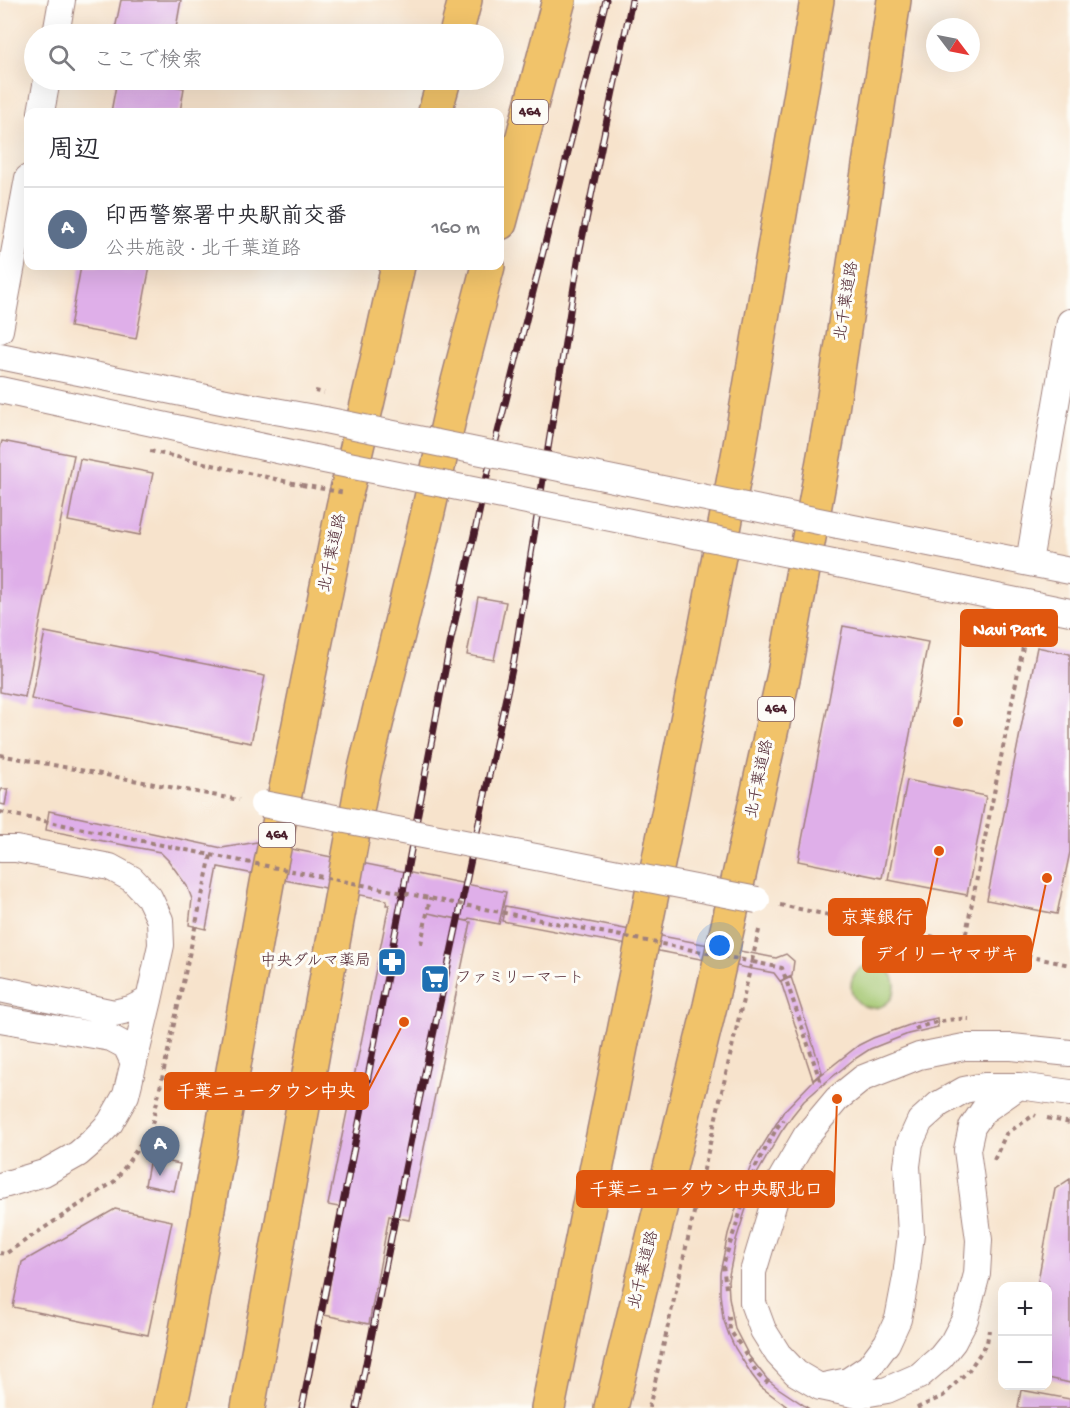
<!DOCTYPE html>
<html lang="ja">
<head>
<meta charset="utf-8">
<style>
	:root { --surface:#fff; --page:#f7f7f7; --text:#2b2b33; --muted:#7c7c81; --line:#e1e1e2; --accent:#1f6fb2 }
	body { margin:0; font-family:"Gochi Hand","Klee One",sans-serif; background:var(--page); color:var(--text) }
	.controls { position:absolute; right:18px; bottom:18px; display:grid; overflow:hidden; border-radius:12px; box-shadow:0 6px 24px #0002 }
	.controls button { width:54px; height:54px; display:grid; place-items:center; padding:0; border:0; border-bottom:2px solid var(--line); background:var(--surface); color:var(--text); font:30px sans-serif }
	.compass { position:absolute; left:926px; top:18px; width:54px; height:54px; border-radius:50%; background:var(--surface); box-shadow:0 6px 24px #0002; rotate:122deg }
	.you { position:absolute; left:720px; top:946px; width:21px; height:21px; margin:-15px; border:4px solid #fff; border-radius:50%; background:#1a73e8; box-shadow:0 0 0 9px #1a73e833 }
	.badge { display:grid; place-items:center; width:39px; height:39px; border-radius:50%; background:var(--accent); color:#fff; font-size:20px; font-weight:700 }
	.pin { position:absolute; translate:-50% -50px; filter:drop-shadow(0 2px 3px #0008) }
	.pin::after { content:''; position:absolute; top:32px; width:21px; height:18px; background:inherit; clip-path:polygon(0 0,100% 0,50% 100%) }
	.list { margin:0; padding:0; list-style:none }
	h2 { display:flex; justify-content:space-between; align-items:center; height:78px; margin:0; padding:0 24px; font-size:26px }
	h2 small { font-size:20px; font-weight:400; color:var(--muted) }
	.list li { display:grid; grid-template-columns:39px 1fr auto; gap:18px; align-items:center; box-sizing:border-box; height:84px; padding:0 24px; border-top:2px solid var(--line) }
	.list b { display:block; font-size:22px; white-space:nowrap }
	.list p { margin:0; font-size:20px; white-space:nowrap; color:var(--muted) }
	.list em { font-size:20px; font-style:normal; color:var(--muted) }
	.icon { flex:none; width:33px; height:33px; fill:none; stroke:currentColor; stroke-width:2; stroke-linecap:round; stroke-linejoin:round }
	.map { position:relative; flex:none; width:1070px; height:1408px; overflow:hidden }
	.search { position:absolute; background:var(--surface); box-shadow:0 6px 24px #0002; left:24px; top:24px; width:480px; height:66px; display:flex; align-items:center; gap:15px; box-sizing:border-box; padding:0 21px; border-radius:33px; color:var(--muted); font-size:22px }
	.panel { position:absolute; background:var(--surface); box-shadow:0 6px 24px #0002; left:24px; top:108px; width:480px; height:162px; border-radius:12px }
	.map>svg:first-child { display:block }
</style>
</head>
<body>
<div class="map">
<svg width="1070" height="1408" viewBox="0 0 1070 1408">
	<rect width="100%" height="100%" fill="#fdfcf7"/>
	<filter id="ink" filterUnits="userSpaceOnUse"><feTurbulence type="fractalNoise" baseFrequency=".0167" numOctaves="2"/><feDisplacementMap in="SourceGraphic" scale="12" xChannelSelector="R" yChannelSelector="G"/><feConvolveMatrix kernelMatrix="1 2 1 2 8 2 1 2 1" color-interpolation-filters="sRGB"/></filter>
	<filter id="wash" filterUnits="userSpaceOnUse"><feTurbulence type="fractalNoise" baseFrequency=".008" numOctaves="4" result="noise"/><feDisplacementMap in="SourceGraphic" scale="24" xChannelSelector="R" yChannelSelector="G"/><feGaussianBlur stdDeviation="1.35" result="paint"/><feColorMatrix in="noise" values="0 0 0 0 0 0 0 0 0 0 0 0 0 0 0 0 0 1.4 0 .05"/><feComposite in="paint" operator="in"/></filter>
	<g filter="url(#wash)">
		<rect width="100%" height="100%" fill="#f7e3cc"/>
		<path fill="#a3c66f" stroke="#76724d" stroke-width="1.5" d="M851 986a22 22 0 1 1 44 0a22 22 0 1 1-44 0Z"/>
		<g id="blocks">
			<path fill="#dfafe9" d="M121 0H181L175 34H114Z
				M117 80H142L184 88 180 112H111Z
				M81 266H150L136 339 70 327Z
				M2 441 74 455 25 697 0 692V448Z
				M80 459 153 473 140 535 68 521Z
				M478 597 506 602 494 660 467 655Z
				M843 626 928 642 882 878 798 861Z
				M45 632 265 676 251 743 31 699Z
				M1037 647 1070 654V852L1057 914 987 900Z
				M907 780 986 796 967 895 888 880Z
				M2 789H8L5 805 0 804V793Z
				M49 811 222 848 257 842 506 892 499 924 469 918 468 921 428 913 471 922 409 1220 389 1216 369 1324 324 1315 344 1208 328 1205 389 905H386L387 900 218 867 206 929 189 925 192 899 187 886 168 860 160 852 46 830Z
				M505 906 776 958 786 954 794 961 792 976 780 981 774 973 502 921Z
				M791 977 822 1072 813 1080 781 982Z
				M937 1018 938 1027 908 1034 870 1049 853 1060 820 1087 804 1101 792 1116 781 1132 757 1174 736 1240 728 1280 729 1297 735 1329 749 1356 767 1379 778 1388 808 1408H789L761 1387 752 1375 735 1348 729 1335 723 1318 720 1294V1273L728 1234 742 1189 752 1163 784 1111 813 1081 859 1045 873 1038 915 1023Z
				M150 1158 180 1164 174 1191 145 1185Z
				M1070 1179V1383L1048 1378V1286H1037L1055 1189Z
				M115 1209 172 1221 148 1335 13 1307 22 1262Z
				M1021 1390 1070 1399V1408H1018Z"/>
		</g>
	</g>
	<g filter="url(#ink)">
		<use href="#blocks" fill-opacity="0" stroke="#a0817c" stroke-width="1.5"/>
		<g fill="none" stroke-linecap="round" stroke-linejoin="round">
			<g stroke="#a0817c" stroke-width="28">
				<path id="minor" d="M56 34 62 0
					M41 112 47 80
					M0 330 28 178
					M0 356 231 403 325 420
					M0 390 319 459
					M838 525 1070 571
					M1029 562 1070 322
					M833 563 1070 612
					M0 849H16L110 867 132 879 149 897 160 920 161 945 149 1000 126 1095 110 1123 92 1142 78 1154 44 1173 0 1186
					M0 989 114 1013 131 1009 149 1000
					M0 1019 111 1038 126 1046 134 1063
					M1070 1053 1012 1047H964L919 1056 863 1078 837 1099 806 1136 781 1179 753 1272V1303L763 1330 778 1354 796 1373 820 1387 858 1395 887 1390 919 1376 941 1357 953 1342 965 1319 977 1274 979 1240 967 1150 972 1127 983 1111 1019 1086 1070 1093
					M824 1386 848 1381 869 1367 887 1343 898 1319 906 1277 911 1234 907 1166 910 1143 920 1121 939 1104 964 1090 984 1086H1019"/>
			</g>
			<g stroke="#a0817c" stroke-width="36">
				<path id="highway" d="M456 34 465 0
					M435 112 444 80
					M500 223 559 0
					M170 1408 183 1347 267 883 343 507 372 383 398 266
					M248 1408 364 773 425 525 455 393 488 266
					M548 1408 700 656 739 451 817 0
					M611 1408 710 1006 784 674 830 423 894 0"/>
			</g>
			<path stroke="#a0817c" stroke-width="4" stroke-dasharray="4.5 4.5" stroke-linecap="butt" d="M150 451 302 485
				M0 755 239 800
				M0 812 211 855 151 1129 115 1181 5 1254 0 1253
				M780 905 1070 965
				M964 943 1027 627
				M421 944 430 898
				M753 962 782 968 820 1080 819 1081
				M915 1029C932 1022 951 1018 969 1019
				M1047 1118 1070 1123
				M994 1160 1006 1134 1034 1115 1036 1116
				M726 1288 723 1265 755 1168 778 1126 784 1120
				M729 1316 730 1330 740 1345
				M744 1352 759 1376 768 1383
				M649 1408 760 926
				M917 1408 943 1396 969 1370 987 1343 989 1330"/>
			<use href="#minor" stroke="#fff" stroke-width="26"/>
			<use href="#highway" stroke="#f1c36a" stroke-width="33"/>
			<g stroke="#4a1f2b" stroke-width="7">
				<path id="rail" d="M302 1408 363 1103 451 639 488 472 606 0
					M357 1408 415 1119 514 660 580 249 632 0"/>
			</g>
			<use href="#rail" stroke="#fdfcf7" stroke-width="4.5" stroke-dasharray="14" stroke-linecap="butt"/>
			<g stroke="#a0817c" stroke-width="28" stroke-linecap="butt">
				<path id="minor-bridge" d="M325 420 838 525
					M319 459 833 563
					M263 804 757 900"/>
			</g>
			<path stroke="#a0817c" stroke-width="4" stroke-dasharray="4.5 4.5" stroke-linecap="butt" d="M315 391 324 393
				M302 485 345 493
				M211 855 753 962"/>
			<use href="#minor-bridge" stroke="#fff" stroke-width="26"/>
		</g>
	</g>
	<defs>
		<g id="pharmacy-square" transform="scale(1.5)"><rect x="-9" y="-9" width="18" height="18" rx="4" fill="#1f6fb2" stroke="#fdfcf7"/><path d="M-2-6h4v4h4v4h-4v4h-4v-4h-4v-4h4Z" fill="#fff"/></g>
		<g id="supermarket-square" transform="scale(1.5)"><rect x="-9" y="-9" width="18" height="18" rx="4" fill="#1f6fb2" stroke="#fdfcf7"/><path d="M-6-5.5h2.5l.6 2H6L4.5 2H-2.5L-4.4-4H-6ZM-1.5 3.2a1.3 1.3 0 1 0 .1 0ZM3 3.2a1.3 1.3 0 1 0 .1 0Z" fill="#fff"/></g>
	</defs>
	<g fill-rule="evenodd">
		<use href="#pharmacy-square" x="392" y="962"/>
		<use href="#supermarket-square" x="435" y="979"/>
	</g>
	<g text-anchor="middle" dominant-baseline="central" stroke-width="6" stroke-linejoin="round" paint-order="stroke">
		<g fill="#fdfcf7" stroke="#806168" stroke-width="1.5">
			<rect x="512" y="100" width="36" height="24" rx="4.5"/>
			<rect x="758" y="697" width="36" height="24" rx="4.5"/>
			<rect x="259" y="823" width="36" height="24" rx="4.5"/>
		</g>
		<g font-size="15" font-weight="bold" fill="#4a1f2b">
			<text x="530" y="112">464</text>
			<text x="776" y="709">464</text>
			<text x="277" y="835">464</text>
		</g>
		<g font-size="16" fill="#4a1f2b" stroke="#fdfcf7">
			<text transform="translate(848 301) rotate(-81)">北千葉道路</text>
			<text transform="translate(334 553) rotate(-78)">北千葉道路</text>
			<text transform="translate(761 779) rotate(-78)">北千葉道路</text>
			<text transform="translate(645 1270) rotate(-76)">北千葉道路</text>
		</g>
		<g font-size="16" fill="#4a1f2b" stroke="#fdfcf7" text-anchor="end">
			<text x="371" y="962">中央ダルマ薬局</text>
			<text x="456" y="979" text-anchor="start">ファミリーマート</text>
		</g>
	</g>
	<path fill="none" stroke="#e0560e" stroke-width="2" d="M958 722L961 628M939 851L925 917M1047 878L1031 954M404 1022L368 1091M837 1099L834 1189"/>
	<g fill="#e0560e" stroke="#fdfcf7" stroke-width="2">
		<circle cx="958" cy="722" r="6"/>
		<circle cx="939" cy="851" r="6"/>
		<circle cx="1047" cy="878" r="6"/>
		<circle cx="404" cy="1022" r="6"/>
		<circle cx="837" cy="1099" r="6"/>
	</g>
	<g fill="#e0560e" stroke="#e0560e" stroke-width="2">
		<rect x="961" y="610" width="96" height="36" rx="6"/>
		<rect x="829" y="899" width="96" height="36" rx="6"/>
		<rect x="863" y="936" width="168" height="36" rx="6"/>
		<rect x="165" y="1073" width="203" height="36" rx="6"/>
		<rect x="577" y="1171" width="257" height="36" rx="6"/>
	</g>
	<g font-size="18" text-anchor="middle" font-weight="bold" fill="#fff">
		<text x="1009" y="635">Navi Park</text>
		<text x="877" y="923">京葉銀行</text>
		<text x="947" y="960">デイリーヤマザキ</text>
		<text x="266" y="1097">千葉ニュータウン中央</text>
		<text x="706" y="1195">千葉ニュータウン中央駅北口</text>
	</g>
</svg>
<div class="controls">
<button>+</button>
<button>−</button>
</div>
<svg class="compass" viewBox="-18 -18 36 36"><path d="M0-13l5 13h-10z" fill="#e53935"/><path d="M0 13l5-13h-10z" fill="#7c7c81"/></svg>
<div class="you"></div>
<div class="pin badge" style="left:160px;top:1176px;background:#5c6f8a">A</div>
<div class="search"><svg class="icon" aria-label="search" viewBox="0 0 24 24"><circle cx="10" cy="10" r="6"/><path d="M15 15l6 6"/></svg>ここで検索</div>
<section class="panel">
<h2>周辺<small></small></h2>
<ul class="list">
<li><span class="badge" style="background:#5c6f8a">A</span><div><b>印西警察署中央駅前交番</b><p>公共施設 · 北千葉道路</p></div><em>160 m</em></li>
</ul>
</section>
</div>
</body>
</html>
